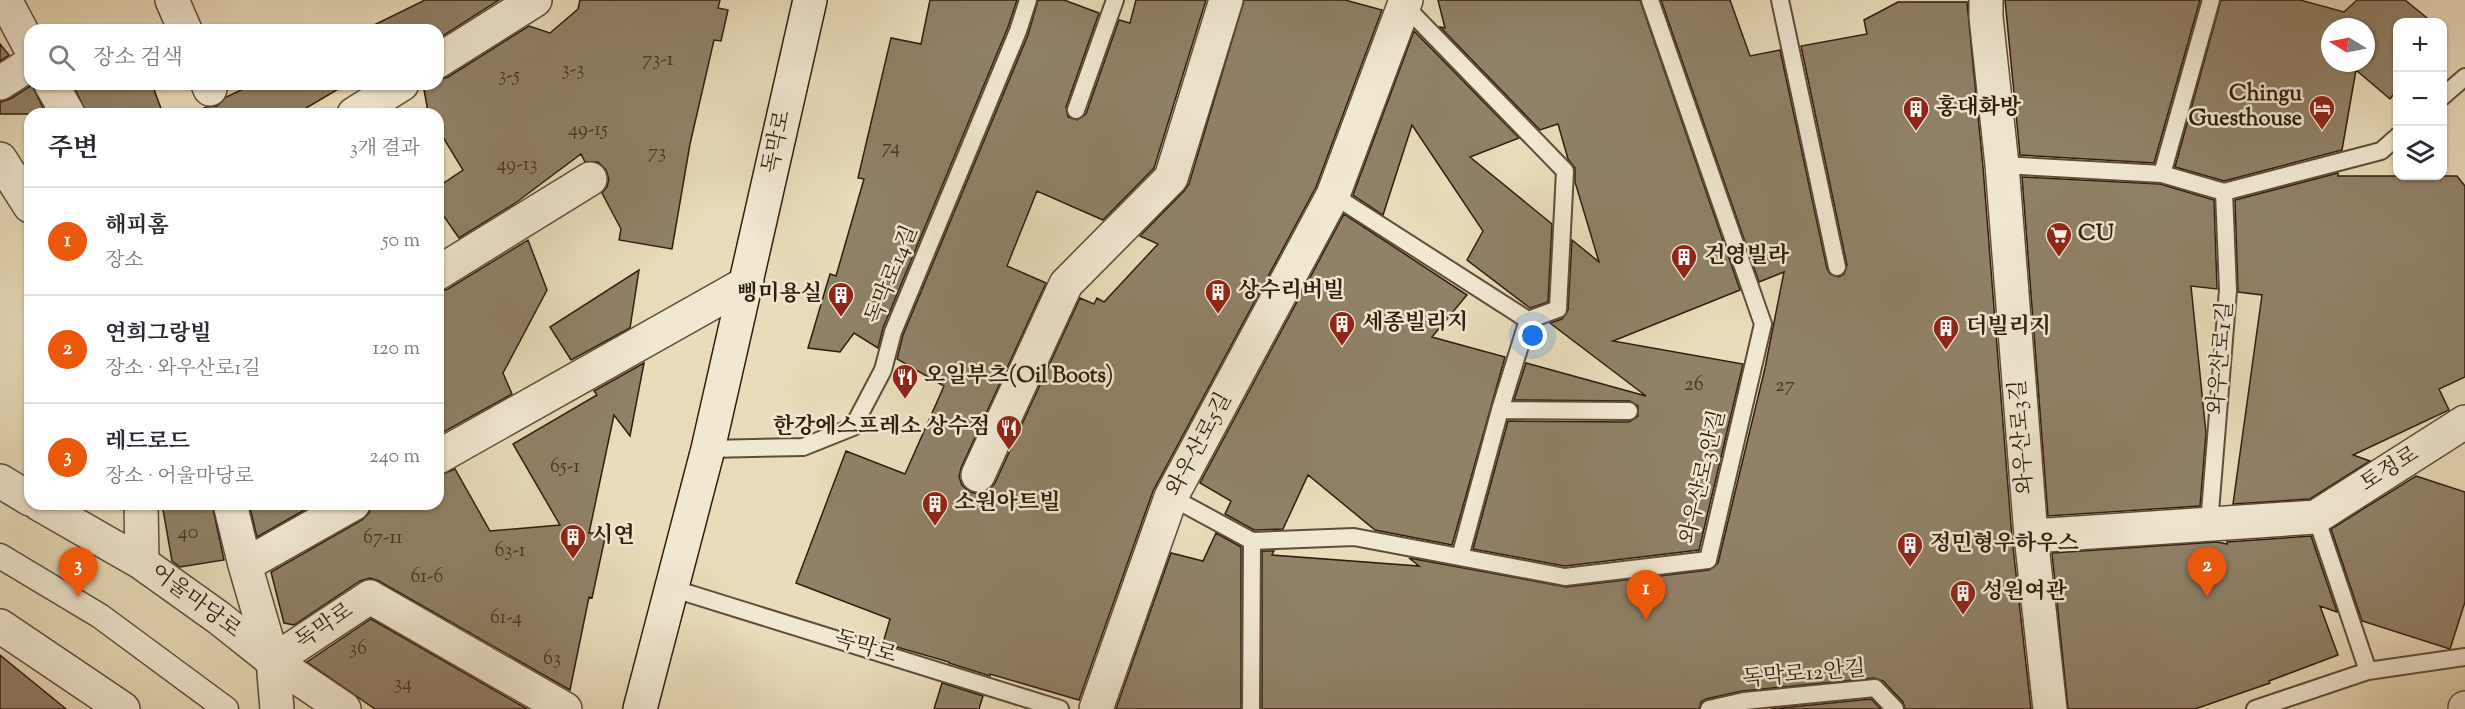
<!DOCTYPE html>
<html lang="ko">
<head>
<meta charset="utf-8">
<style>
	:root { --surface:#fff; --page:#f2f2f3; --text:#2b2b33; --muted:#7c7c81; --line:#e1e1e2; --accent:#ea580c }
	body { margin:0; font-family:"Sorts Mill Goudy","Noto Serif KR",serif; background:var(--page); color:var(--text) }
	.controls { position:absolute; right:18px; top:18px; display:grid; overflow:hidden; border-radius:12px; box-shadow:0 2px 4px #0004 }
	.controls button { width:54px; height:54px; display:grid; place-items:center; padding:0; border:0; border-bottom:2px solid var(--line); background:var(--surface); color:var(--text); font:30px sans-serif }
	.compass { position:absolute; left:2321px; top:18px; width:54px; height:54px; border-radius:50%; background:var(--surface); box-shadow:0 2px 4px #0004; rotate:280deg }
	.you { position:absolute; left:1533px; top:336px; width:21px; height:21px; margin:-15px; border:4px solid #fff; border-radius:50%; background:#1a73e8; box-shadow:0 0 0 9px #1a73e833 }
	.badge { display:grid; place-items:center; width:39px; height:39px; border-radius:50%; background:var(--accent); color:#fff; font-size:20px; font-weight:700 }
	.pin { position:absolute; translate:-50% -50px; filter:drop-shadow(0 2px 3px #0008) }
	.pin::after { content:''; position:absolute; top:32px; width:21px; height:18px; background:inherit; clip-path:polygon(0 0,100% 0,50% 100%) }
	.list { margin:0; padding:0; list-style:none }
	h2 { display:flex; justify-content:space-between; align-items:center; height:78px; margin:0; padding:0 24px; font-size:26px }
	h2 small { font-size:20px; font-weight:400; color:var(--muted) }
	.list li { display:grid; grid-template-columns:39px 1fr auto; gap:18px; align-items:center; box-sizing:border-box; height:108px; padding:0 24px; border-top:2px solid var(--line) }
	.list b { display:block; font-size:22px; white-space:nowrap }
	.list p { margin:0; font-size:20px; white-space:nowrap; color:var(--muted) }
	.list em { font-size:20px; font-style:normal; color:var(--muted) }
	.icon { flex:none; width:33px; height:33px; fill:none; stroke:currentColor; stroke-width:2; stroke-linecap:round; stroke-linejoin:round }
	.map { position:relative; flex:none; width:2465px; height:709px; overflow:hidden }
	.search { position:absolute; background:var(--surface); box-shadow:0 2px 4px #0004; left:24px; top:24px; width:420px; height:66px; display:flex; align-items:center; gap:15px; box-sizing:border-box; padding:0 21px; border-radius:18px; color:var(--muted); font-size:22px }
	.panel { position:absolute; background:var(--surface); box-shadow:0 2px 4px #0004; left:24px; top:108px; width:420px; height:402px; border-radius:18px }
	.map>svg:first-child { display:block }
</style>
</head>
<body>
<div class="map">
<svg width="2465" height="709" viewBox="0 0 2465 709">
	<rect width="100%" height="100%" fill="#e9dcba"/>
	<filter id="stains"><feTurbulence type="fractalNoise" baseFrequency=".00333" numOctaves="4"/><feColorMatrix values="0 0 0 0 .2 0 0 0 0 .09 0 0 0 0 .02 0 0 0 .5 -.17"/></filter>
	<radialGradient id="worn" r=".72"><stop offset=".6" stop-color="#630" stop-opacity="0"/><stop offset="1" stop-color="#630" stop-opacity=".3"/></radialGradient>
	<path fill="#908167" stroke="#301e0e" stroke-width="1.5" fill-rule="evenodd" d="M425 0H499L438 39V30H364Z
		M580 0H720L718 8 728 10 721 41 714 40 690 144 672 249 619 240 621 229 602 193 607 187 609 179 606 170 598 162H585L581 154 514 204 459 238 438 208V187L463 170 438 129V114H429L428 112 423 84H438V80L448 77 529 26 550 33 578 9Z
		M930 0H1017L1008 27 883 328 878 348 854 333 840 352 808 348 830 274 836 276 864 179 858 178 891 38 921 44Z
		M1038 0H1064L1099 13 1066 107 1068 117 1077 120 1086 114 1119 20 1130 23 1136 0H1206L1154 168 1103 220 1037 191 1007 266 1046 283 961 468 959 477 962 485 970 492 979 494 988 491 995 483 1080 298 1094 304 1097 298 1104 302 1158 244 1140 236 1184 191 1189 184 1244 0H1345L1382 10 1316 187 1153 491 1079 700 990 674V676L949 663V662L883 643 890 619 796 583 846 451 905 474 944 386 897 359 903 335 1028 35Z
		M1438 0H1640L1740 290 1613 341 1743 364 1699 550 1565 566 1473 549 1508 421 1629 422 1638 416V406L1630 401 1514 400 1526 363 1646 396 1550 323 1562 319 1568 310 1572 240 1599 262 1575 182V168L1568 159 1558 124 1540 130 1440 27 1445 28Z
		M1661 0H1730L1750 56 1780 50 1827 269 1830 274 1839 277 1844 274 1847 265 1801 46 1867 34 1864 20 1898 2H1967L1983 167 2012 538 2031 709H1905L1903 702 1883 681 1874 678 1742 691 1706 699 1701 702 1699 709H1262V551H1274L1272 555 1419 566 1409 558 1566 587 1709 570 1718 563 1765 368 1784 272 1759 282Z
		M2005 0H2200L2154 163 2020 155Z
		M2221 0H2300L2344 12 2357 0H2405L2432 22H2397V90L2390 99 2356 70 2342 150 2224 181 2175 167ZM2330 27H2366V63H2330Z
		M1414 31 1519 138 1470 157 1552 224 1548 302 1530 308 1467 260 1483 231 1412 125 1383 215 1353 195Z
		M0 44 9 55 0 61Z
		M87 84H152L163 114H87L75 89Z
		M254 84H347L296 114H192L206 107 217 106 226 97Z
		M32 85 46 114H0V102L10 99Z
		M2338 173V176H2457L2465 186V377L2439 389 2449 410 2353 455 2370 461 2310 499 2233 504 2262 295 2238 292 2235 200Z
		M2022 177 2160 184 2214 200 2217 289 2191 286 2206 433 2200 506 2048 516Z
		M1344 214 1467 295 1432 337 1505 357 1452 545 1375 530 1308 475 1283 529 1254 530 1225 514 1231 501 1200 483Z
		M528 240 547 290 503 373 512 394 438 435V292L448 289Z
		M639 270 630 328 571 360 550 327Z
		M644 363 630 436 614 415 589 533H606L592 598 589 597 570 690 379 581 370 578 360 581 294 625 284 623 271 572 362 520 369 513 372 504H438V476L455 469 490 531 560 525 513 444 597 395 594 391Z
		M2416 476 2465 492V602L2450 649 2362 621 2331 529Z
		M162 504H212L224 560 180 567 172 561Z
		M249 504H315L257 537Z
		M1216 533 1241 547V709H1116L1171 553 1203 561Z
		M2311 536 2337 612 2320 606 2338 655 2269 681 2270 683 2195 709H2068L2052 553 2217 542 2227 544V542Z
		M371 619 527 709H375L307 662Z
		M0 655 66 709H0Z
		M942 683 983 696 979 709H934Z
		M1871 699 1881 709H1770Z"/>
	<g fill="none" stroke-linecap="round" stroke-linejoin="round">
		<g stroke="#5e4e39" stroke-width="20">
			<path id="service" d="M1780 0 1837 267
				M1404 5 1565 171 1558 309 1528 320
				M2442 97 2465 77
				M1076 110 1115 0
				M2002 165 2162 174
				M2224 192 2381 151 2398 136
				M1333 195 1528 320 1500 410 1460 557
				M1500 410 1629 411
				M708 449 803 447 853 427 883 370 893 332 1018 31 1028 0
				M1171 497 1252 541 1354 537 1565 577 1708 560 1763 324 1650 0
				M2316 517 2368 671
				M2209 524 2228 290 2224 192 2162 174 2211 0
				M671 588 1060 709
				M1251 709 1252 541
				M1709 709 1744 701 1875 688 1895 709
				M2255 709 2368 671 2465 657"/>
		</g>
		<g stroke="#5e4e39" stroke-width="27">
			<path id="pedestrian" d="M0 556 100 616 226 709"/>
		</g>
		<g stroke="#5e4e39" stroke-width="36">
			<path id="minor" d="M5 0 30 47
				M172 0 185 30
				M1986 0V17L2002 165 2031 536 2050 709
				M438 61 535 0
				M0 83 30 64
				M51 84 68 114
				M208 84 210 89
				M354 114 402 84
				M0 159 30 206
				M438 273 590 179
				M438 457 747 283
				M978 475 1066 284 1171 178 1226 0
				M0 481 30 499
				M39 504 142 563 219 618 273 661 344 709
				M141 504 142 563
				M230 504 245 565 273 661 277 709
				M2031 536 2316 517 2465 422
				M245 565 353 504
				M0 626 123 709
				M273 661 370 597 565 709
				M1096 709 1171 497 1333 195 1406 0"/>
		</g>
		<g stroke="#5e4e39" stroke-width="36">
			<path id="tertiary" d="M2465 709V708"/>
		</g>
		<g stroke="#301e0e" stroke-width="36">
			<path id="secondary" d="M640 709 708 449 810 0"/>
		</g>
		<use href="#service" stroke="#f1e8d2" stroke-width="16"/>
		<use href="#pedestrian" stroke="#f1e8d2" stroke-width="24"/>
		<use href="#minor" stroke="#f1e8d2" stroke-width="33"/>
		<use href="#tertiary" stroke="#f1e8d2" stroke-width="33"/>
		<use href="#secondary" stroke="#f1e8d2" stroke-width="33"/>
	</g>
	<defs>
		<g id="hotel-pin" transform="scale(1.35)"><path d="M0 17L-7.5 6A9.5 9.5 0 1 1 7.5 6Z" fill="#8f2418" stroke="#f1e8d2"/><path d="M-6-4.5h1.5V1H6V5H4.5V3h-9V5H-6ZM-4 0a1.8 1.8 0 1 1 3.6 0ZM.5 0V-2.5h3Q6-2.5 6 0Z" fill="#fff"/></g>
		<g id="building-pin" transform="scale(1.35)"><path d="M0 17L-7.5 6A9.5 9.5 0 1 1 7.5 6Z" fill="#8f2418" stroke="#f1e8d2"/><path d="M-4-6H4V6H1V3H-1V6H-4ZM-2.5-4.3h1.7v1.8h-1.7ZM.8-4.3h1.7v1.8H.8ZM-2.5-1h1.7V.8h-1.7ZM.8-1h1.7V.8H.8Z" fill="#fff"/></g>
		<g id="supermarket-pin" transform="scale(1.35)"><path d="M0 17L-7.5 6A9.5 9.5 0 1 1 7.5 6Z" fill="#8f2418" stroke="#f1e8d2"/><path d="M-6-5.5h2.5l.6 2H6L4.5 2H-2.5L-4.4-4H-6ZM-1.5 3.2a1.3 1.3 0 1 0 .1 0ZM3 3.2a1.3 1.3 0 1 0 .1 0Z" fill="#fff"/></g>
		<g id="restaurant-pin" transform="scale(1.35)"><path d="M0 17L-7.5 6A9.5 9.5 0 1 1 7.5 6Z" fill="#8f2418" stroke="#f1e8d2"/><path d="M-5-6h1v4h1v-4h1v4h1v-4h1v5L-1.5 .5V6h-2V.5L-5-1ZM5-6V6H3V1.5H1.5Q1.5-4 5-6Z" fill="#fff"/></g>
	</defs>
	<g fill-rule="evenodd">
		<use href="#hotel-pin" x="2322" y="108"/>
		<use href="#building-pin" x="1916" y="109"/>
		<use href="#supermarket-pin" x="2059" y="235"/>
		<use href="#building-pin" x="1684" y="257"/>
		<use href="#building-pin" x="1218" y="292"/>
		<use href="#building-pin" x="841" y="295"/>
		<use href="#building-pin" x="1342" y="324"/>
		<use href="#building-pin" x="1946" y="328"/>
		<use href="#restaurant-pin" x="905" y="377"/>
		<use href="#restaurant-pin" x="1009" y="428"/>
		<use href="#building-pin" x="935" y="504"/>
		<use href="#building-pin" x="573" y="537"/>
		<use href="#building-pin" x="1910" y="545"/>
		<use href="#building-pin" x="1963" y="593"/>
	</g>
	<g text-anchor="middle" dominant-baseline="central" stroke-width="5" stroke-linejoin="round" paint-order="stroke">
		<g font-size="20" fill="#483724">
			<text x="658" y="60">73-1</text>
			<text x="573" y="70">3-3</text>
			<text x="509" y="76">3-5</text>
			<text x="588" y="130">49-15</text>
			<text x="891" y="148">74</text>
			<text x="657" y="153">73</text>
			<text x="517" y="165">49-13</text>
			<text x="1694" y="385">26</text>
			<text x="1785" y="386">27</text>
			<text x="565" y="467">65-1</text>
			<text x="188" y="533">40</text>
			<text x="383" y="538">67-11</text>
			<text x="510" y="551">63-1</text>
			<text x="427" y="577">61-6</text>
			<text x="506" y="618">61-4</text>
			<text x="358" y="649">36</text>
			<text x="552" y="659">63</text>
			<text x="403" y="684">34</text>
		</g>
		<g font-size="22" font-weight="bold" fill="#301e0e" stroke="#f1e8d2" text-anchor="start">
			<text x="2302" y="95" text-anchor="end">Chingu<tspan x="2302" dy="25">Guesthouse</tspan></text>
			<text x="1936" y="109">홍대화방</text>
			<text x="2078" y="235">CU</text>
			<text x="1704" y="257">건영빌라</text>
			<text x="1238" y="292">상수리버빌</text>
			<text x="822" y="295" text-anchor="end">삥미용실</text>
			<text x="1362" y="324">세종빌리지</text>
			<text x="1966" y="328">더빌리지</text>
			<text x="924" y="377">오일부츠(Oil Boots)</text>
			<text x="990" y="428" text-anchor="end">한강에스프레소 상수점</text>
			<text x="954" y="504">소원아트빌</text>
			<text x="592" y="537">시연</text>
			<text x="1930" y="545">정민형우하우스</text>
			<text x="1982" y="593">성원여관</text>
		</g>
		<g font-size="22" fill="#301e0e" stroke="#f1e8d2">
			<text transform="translate(778 142) rotate(-78)">독막로</text>
			<text transform="translate(893 275) rotate(-68)">독막로14길</text>
			<text transform="translate(2222 358) rotate(-85)">와우산로1길</text>
			<text transform="translate(2023 437) rotate(-94)">와우산로3길</text>
			<text transform="translate(1200 445) rotate(-62)">와우산로5길</text>
			<text transform="translate(2390 470) rotate(-32)">토정로</text>
			<text transform="translate(1704 477) rotate(-77)">와우산로3안길</text>
			<text transform="translate(195 602) rotate(37)">어울마당로</text>
			<text transform="translate(325 627) rotate(-34)">독막로</text>
			<text transform="translate(865 648) rotate(17)">독막로</text>
			<text transform="translate(1804 675) rotate(-5)">독막로12안길</text>
		</g>
	</g>
	<rect width="100%" height="100%" filter="url(#stains)"/>
	<rect width="100%" height="100%" fill="url(#worn)"/>
</svg>
<div class="controls">
<button>+</button>
<button>−</button>
<button><svg class="icon" aria-label="layers" viewBox="0 0 24 24"><path d="M12 4l9 5-9 5-9-5zM3 14l9 5 9-5"/></svg></button>
</div>
<svg class="compass" viewBox="-18 -18 36 36"><path d="M0-13l5 13h-10z" fill="#e53935"/><path d="M0 13l5-13h-10z" fill="#7c7c81"/></svg>
<div class="you"></div>
<div class="pin badge" style="left:1646px;top:620px">1</div>
<div class="pin badge" style="left:2207px;top:597px">2</div>
<div class="pin badge" style="left:78px;top:597px">3</div>
<div class="search"><svg class="icon" aria-label="search" viewBox="0 0 24 24"><circle cx="10" cy="10" r="6"/><path d="M15 15l6 6"/></svg>장소 검색</div>
<section class="panel">
<h2>주변<small>3개 결과</small></h2>
<ul class="list">
<li><span class="badge">1</span><div><b>해피홈</b><p>장소</p></div><em>50 m</em></li>
<li><span class="badge">2</span><div><b>연희그랑빌</b><p>장소 · 와우산로1길</p></div><em>120 m</em></li>
<li><span class="badge">3</span><div><b>레드로드</b><p>장소 · 어울마당로</p></div><em>240 m</em></li>
</ul>
</section>
</div>
</body>
</html>
